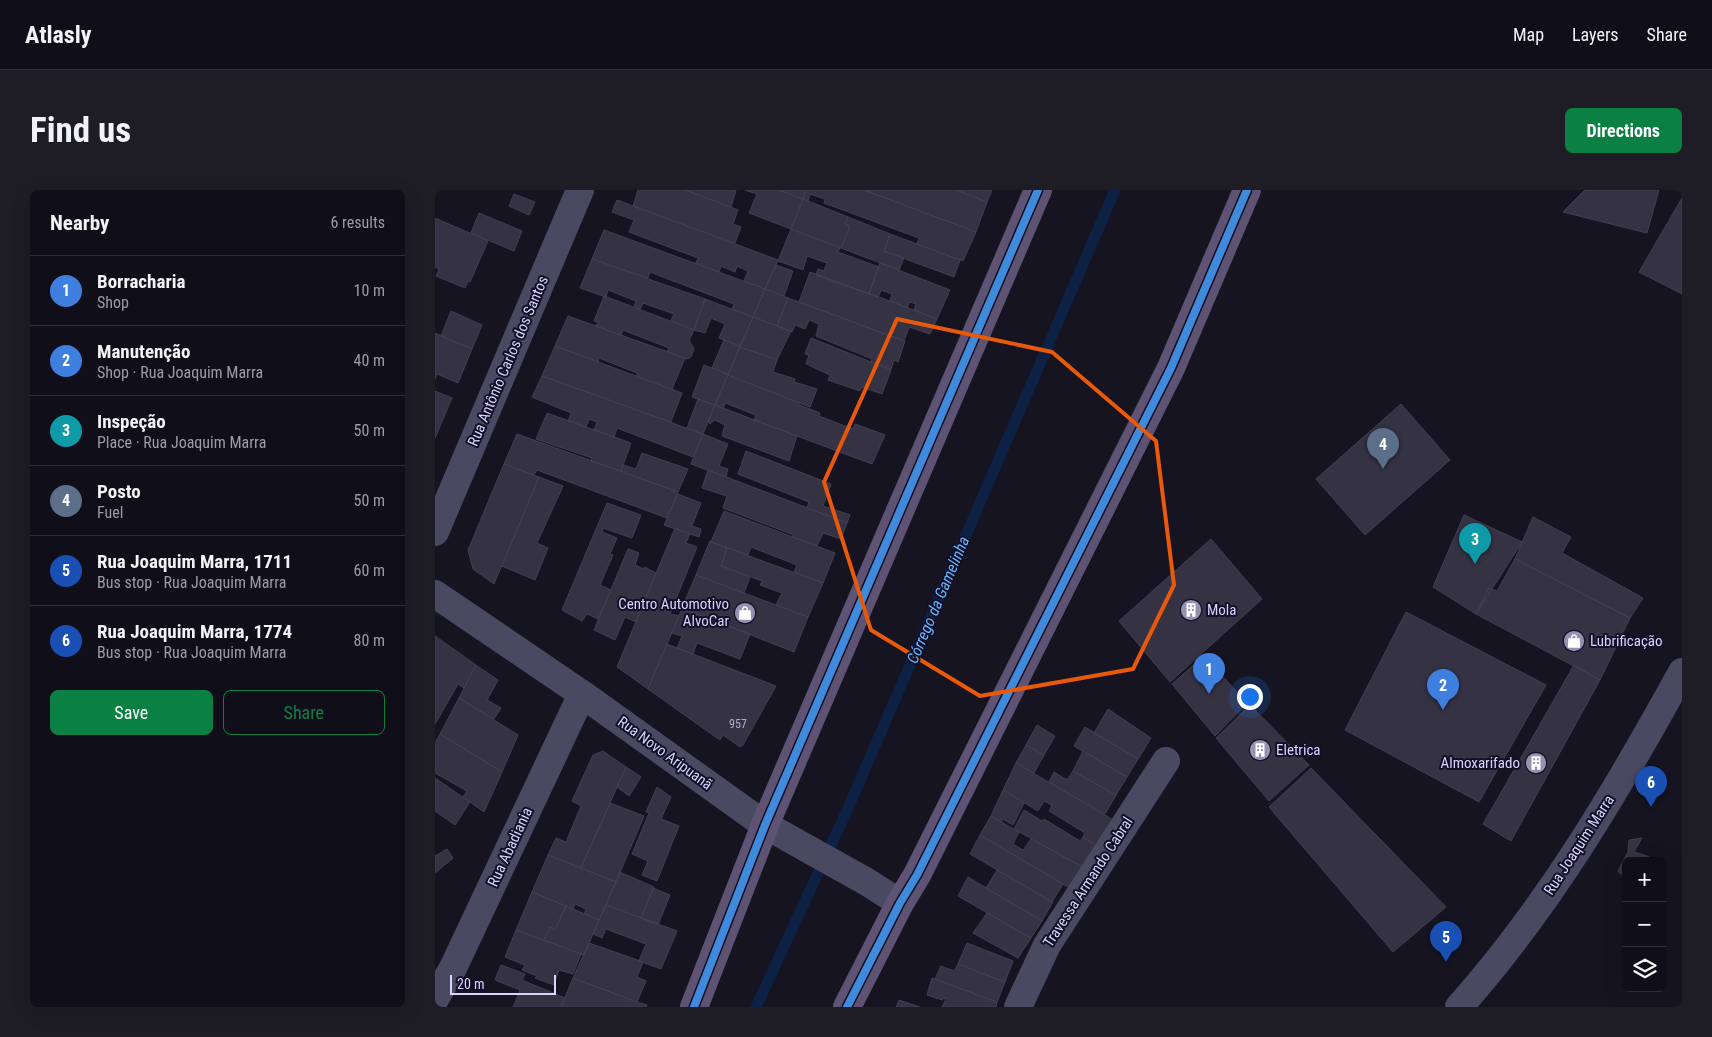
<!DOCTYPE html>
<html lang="en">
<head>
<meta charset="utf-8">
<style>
	:root { --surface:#100f19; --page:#1e1d26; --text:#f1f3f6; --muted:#9c9ca2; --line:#302f38; --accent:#0b8043 }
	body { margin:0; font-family:"Roboto Condensed",sans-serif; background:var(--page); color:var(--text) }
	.controls { position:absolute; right:15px; bottom:15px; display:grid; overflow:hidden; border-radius:8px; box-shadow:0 5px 20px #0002 }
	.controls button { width:45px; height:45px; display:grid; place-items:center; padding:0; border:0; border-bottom:1px solid var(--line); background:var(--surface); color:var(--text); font:25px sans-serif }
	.scale { position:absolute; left:15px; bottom:12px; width:106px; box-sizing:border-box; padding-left:5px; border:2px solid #d9d4ff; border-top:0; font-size:14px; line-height:18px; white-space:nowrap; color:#d9d4ff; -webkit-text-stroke:4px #130f26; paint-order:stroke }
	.you { position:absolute; left:814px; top:506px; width:18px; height:18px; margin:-12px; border:4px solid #fff; border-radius:50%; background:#1a73e8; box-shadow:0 0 0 8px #1a73e833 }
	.badge { display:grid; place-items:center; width:32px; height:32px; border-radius:50%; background:var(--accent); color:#fff; font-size:16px; font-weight:700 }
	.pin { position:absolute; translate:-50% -41px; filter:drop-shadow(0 1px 2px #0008) }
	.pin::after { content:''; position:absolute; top:26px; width:18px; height:15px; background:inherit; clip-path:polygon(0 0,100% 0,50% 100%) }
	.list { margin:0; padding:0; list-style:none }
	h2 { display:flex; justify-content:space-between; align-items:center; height:65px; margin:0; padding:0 20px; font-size:21px }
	h2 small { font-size:16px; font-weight:400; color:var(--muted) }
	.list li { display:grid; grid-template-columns:32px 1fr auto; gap:15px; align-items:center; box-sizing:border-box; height:70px; padding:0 20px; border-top:1px solid var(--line) }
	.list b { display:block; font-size:19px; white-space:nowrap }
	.list p { margin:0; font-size:16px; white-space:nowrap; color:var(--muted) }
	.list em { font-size:16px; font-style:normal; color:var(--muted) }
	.actions { display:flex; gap:10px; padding:15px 20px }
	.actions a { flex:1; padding:11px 0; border:1px solid var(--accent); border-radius:8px; text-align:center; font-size:18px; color:var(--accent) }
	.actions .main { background:var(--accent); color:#fff }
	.icon { flex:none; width:28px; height:28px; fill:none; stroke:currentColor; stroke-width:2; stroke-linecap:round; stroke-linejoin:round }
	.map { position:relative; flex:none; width:1247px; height:817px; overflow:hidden; border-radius:8px }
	header { display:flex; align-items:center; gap:30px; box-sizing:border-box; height:70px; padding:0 25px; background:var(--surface); border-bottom:1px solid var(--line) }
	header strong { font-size:24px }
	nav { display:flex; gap:28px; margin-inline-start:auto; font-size:18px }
	.intro { display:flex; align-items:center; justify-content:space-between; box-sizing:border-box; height:120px; padding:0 30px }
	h1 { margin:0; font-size:35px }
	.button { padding:12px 22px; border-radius:8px; background:var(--accent); color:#fff; font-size:18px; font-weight:700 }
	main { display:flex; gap:30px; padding:0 30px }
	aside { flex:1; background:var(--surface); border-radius:8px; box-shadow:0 5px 20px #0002 }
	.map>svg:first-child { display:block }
</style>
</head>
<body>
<header>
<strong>Atlasly</strong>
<nav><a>Map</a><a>Layers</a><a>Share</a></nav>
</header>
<div class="intro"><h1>Find us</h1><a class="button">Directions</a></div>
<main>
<aside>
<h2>Nearby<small>6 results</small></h2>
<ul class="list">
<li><span class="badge" style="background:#3f7fe0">1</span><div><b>Borracharia</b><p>Shop</p></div><em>10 m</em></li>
<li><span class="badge" style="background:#3f7fe0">2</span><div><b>Manutenção</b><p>Shop · Rua Joaquim Marra</p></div><em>40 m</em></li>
<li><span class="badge" style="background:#0f9aa8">3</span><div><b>Inspeção</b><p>Place · Rua Joaquim Marra</p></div><em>50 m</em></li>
<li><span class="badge" style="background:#5c6f8a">4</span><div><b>Posto</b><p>Fuel</p></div><em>50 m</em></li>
<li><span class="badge" style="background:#1a4fb4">5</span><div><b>Rua Joaquim Marra, 1711</b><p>Bus stop · Rua Joaquim Marra</p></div><em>60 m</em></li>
<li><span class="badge" style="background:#1a4fb4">6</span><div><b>Rua Joaquim Marra, 1774</b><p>Bus stop · Rua Joaquim Marra</p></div><em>80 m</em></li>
</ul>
<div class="actions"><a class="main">Save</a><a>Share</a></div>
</aside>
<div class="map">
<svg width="1247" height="817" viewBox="0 0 1247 817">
	<rect width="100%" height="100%" fill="#161421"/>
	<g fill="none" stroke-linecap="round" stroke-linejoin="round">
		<path stroke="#0d2144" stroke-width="11" d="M321 817 414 616 680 0"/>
	</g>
	<path fill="#343243" stroke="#433f54" d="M203 0H250L303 20 298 34 306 37 300 53 198 16Z
		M250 0H301L296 17Z
		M310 0H344L368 9 356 39 314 23 322 4Z
		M344 0H371L368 9Z
		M371 0H429L541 42 528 71 482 54 484 48 389 13 390 9 375 4 373 11 368 9Z
		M429 0H521L552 12 541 42Z
		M521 0H557L552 12Z
		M1150 0H1224L1212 43 1128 22Z
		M79 4 100 12 94 25 74 16Z
		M1247 8V104L1204 82Z
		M368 9 413 27 410 34 415 36 406 58 356 39Z
		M182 10 343 70 330 99 309 91 313 81 302 76 300 82 286 76 284 82 261 73 263 68 194 42 199 30 177 22Z
		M44 23 87 41 79 61 36 43Z
		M413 27 455 44 449 61 469 68 464 80 406 58 415 36 410 34Z
		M0 28 53 51 35 92 33 91 30 98 1 86 4 79 0 77Z
		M356 39 405 58 403 62 444 77 434 104 381 85 383 79 389 81 392 73 372 66 368 80 343 71Z
		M169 40 330 99 318 127 297 119 299 114 215 82 213 88 157 69Z
		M455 44 525 70 519 87 449 61Z
		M157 69 270 109 259 140 236 130 239 124 208 113 205 120 199 117 201 111 173 100 171 107 145 98Z
		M445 73 515 100 502 129 479 120 481 114 475 112 472 118 455 111 457 104 446 100 443 107 434 104Z
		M341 75 358 81 349 106 330 99Z
		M375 82 455 111 502 129 495 144 474 137 469 151 364 112Z
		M330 99 353 108 342 136 318 127Z
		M169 106 259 140 254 150 259 159 256 167 252 169 232 162 234 158 188 140 186 145 161 136 163 132 159 131Z
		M353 108 470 151 463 172 459 170 456 179 436 172 437 169 381 146 384 134 374 130 370 139 360 135 357 142 342 136Z
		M270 109 318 127 305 156 284 148 290 134 276 128 270 143 259 140Z
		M16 121 47 135 37 159 6 146Z
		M133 126 250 168 237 199 202 187V183L164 168 163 172 120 156Z
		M318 127 356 141 342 170 305 157Z
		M0 143 37 159 23 193 2 184 0 189Z
		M376 148 456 180 447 204 427 197 425 201 393 190 395 185 371 174 374 165 370 164Z
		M289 150 305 156 293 184 277 178Z
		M120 156 247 203 236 232 107 186Z
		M305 157 342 170 338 182 360 189 359 192 382 199 375 217 293 185Z
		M269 175 293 184 280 215 257 207Z
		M293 185 364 213V215L385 223 384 226 418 239 420 234 450 245 437 274 319 230 321 225 290 213 288 219 280 215Z
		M107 186 268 244 258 267 182 238 179 247 159 240 162 232 154 229 151 237 133 231 136 223 97 207Z
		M0 201 17 208 0 248Z
		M263 209 280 215 268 244 252 238Z
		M966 214 1015 270 930 345 881 289Z
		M280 215 362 246 354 271 287 246 290 235 280 230 275 234 273 232Z
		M112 223 196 253 186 281 156 271 157 268 101 249Z
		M82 244 243 302 232 328 102 280 99 285 69 274Z
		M268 244 293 254 284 276 293 279 291 287 256 274Z
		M311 261 396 294 388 316 415 325 412 333 372 318 374 312 303 284Z
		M207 263 253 279 243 302 186 281 188 275 201 279Z
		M69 274 104 287 59 394 38 379 33 360Z
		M273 280 412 333 406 349 388 343 382 356 357 347 359 345 288 318 292 306 267 298Z
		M104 287 128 296 102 353 113 358 100 390 67 376Z
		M243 304 266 313 257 336 266 339 264 347 229 335Z
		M172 313 206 325 197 348 168 338 167 342 182 348 175 364 178 365 165 395 176 400 163 429 152 424 147 431 127 420Z
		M289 321 400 363 388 393 359 382 362 375 316 357 313 365 276 352Z
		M1029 325 1087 352 1041 424 998 397Z
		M1098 327 1136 347 1127 363 1208 408 1195 428 1080 369Z
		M240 338 255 344 251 353 262 357 235 424 244 426 213 499 182 477Z
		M776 349 827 409 735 492 684 431Z
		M275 351 292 358 286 376 315 387 309 403 261 385Z
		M292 358 388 393 373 427 341 415 347 403 325 395 327 391 286 376Z
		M193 359 204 363 200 375 209 379 210 377 221 383 201 432 190 427 180 450 159 440Z
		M1080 369 1195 428 1165 490 1041 424 1054 398 1062 401Z
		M261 385 373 427 359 462 247 418Z
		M247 418 315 444 305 469 262 453 258 464 242 458 247 446 237 443Z
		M971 422 1111 495 1044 612 910 540Z
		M0 446 41 475 29 498 23 494 0 534Z
		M232 454 341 496 308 555 305 557 288 545 285 550 213 499Z
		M769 466 812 513 780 546 737 494Z
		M41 475 63 490 52 510 66 518 59 529 24 508Z
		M1139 475 1165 490 1076 651 1048 634Z
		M24 508 83 545 67 582 5 544Z
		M815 515 874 575 834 611 781 548Z
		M673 519 716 548 703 569 659 543Z
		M602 535 620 546 609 565 591 555Z
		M650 537 703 569 692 587 639 556Z
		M5 544 67 582 49 622 28 607 32 601 0 583V553Z
		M591 555 609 565 599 583 581 573Z
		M168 561 191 577 146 678 113 665 121 648 131 652 146 616 137 611 158 565Z
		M648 561 692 587 681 605 638 581Z
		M581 573 680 631 664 657 648 647 650 643 614 621 617 615 609 611 603 621 568 600Z
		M191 577 206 587 194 606 182 597Z
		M876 578 1011 717 958 762 834 617Z
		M638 581 681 605 670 624 614 592 619 582 632 590Z
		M0 588 35 612 20 635 0 621Z
		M222 597 236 607 226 629 244 636 222 691 207 685 213 671 197 664 214 623 211 622Z
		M568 600 589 613 578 635 568 629 566 632 556 626Z
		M175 613 209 626 181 692 146 678Z
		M589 620 607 631 609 629 645 651 648 647 664 657 651 679 579 639Z
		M556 626 584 642 578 654 588 660 596 649 651 679 638 700 545 645Z
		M545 645 628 694 617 712 535 664Z
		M1207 648 1199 662 1212 666 1221 671H1191V689L1183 681 1193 662 1194 650Z
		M12 659 18 668 0 683V666Z
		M113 665 181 692 164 730 149 724 151 719 140 714 138 719 97 702Z
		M562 680 618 712 607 731 551 698Z
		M185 682 219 697 206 728 171 715Z
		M533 687 607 731 596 748 523 706Z
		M218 698 235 705 223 735 206 728Z
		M97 702 131 716 120 740 115 737 109 750 81 740Z
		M171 715 242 741 226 779 204 771 211 754 171 739 167 748 158 744Z
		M131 716 164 730 149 765 109 750 115 737 120 740Z
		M552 723 596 748 583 768 538 743Z
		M81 740 146 764 138 784 124 780 119 795 100 788 102 786 87 780 90 775 70 767Z
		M154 753 208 772 202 787 211 791 202 812 138 788Z
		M532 753 578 771 570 792 523 774Z
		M523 774 570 792 562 812 500 789 506 776 519 781Z
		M66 775 90 784 87 790 130 808 126 817H78L85 800 60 790Z
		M138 788 202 812 212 815 211 817H126Z
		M497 788 562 812 561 817H507L511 809 508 808 507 810 492 805Z
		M464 810 485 817H461Z"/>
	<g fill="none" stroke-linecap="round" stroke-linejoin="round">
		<path stroke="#4a4962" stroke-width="28" d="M0 342 145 0
			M0 404 147 504 330 635 432 692 465 713
			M0 809 18 778 147 504
			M583 817 612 755 731 571
			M1024 817C1114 716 1182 600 1247 482"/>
		<path stroke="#5e5373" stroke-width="28" d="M259 817 330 635 603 0
			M412 817 465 713 482 685 736 178 812 0"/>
		<g stroke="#130f26" stroke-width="11">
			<path id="cycleway" d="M259 817 330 635 603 0
				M412 817 465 713 482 685 736 178 812 0"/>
		</g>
		<use href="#cycleway" stroke="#408adc" stroke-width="8"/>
	</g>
	<path fill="none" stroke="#e8590c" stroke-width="4" stroke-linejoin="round" d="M462 129 617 162 721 251 739 395 698 479 545 506 436 440 389 292Z"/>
	<defs>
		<g id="building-disc" transform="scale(1.125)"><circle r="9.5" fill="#9591b1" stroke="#130f26"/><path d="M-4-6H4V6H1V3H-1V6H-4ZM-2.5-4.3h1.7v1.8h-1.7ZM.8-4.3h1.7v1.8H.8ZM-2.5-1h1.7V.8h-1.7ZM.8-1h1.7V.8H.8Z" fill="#fff"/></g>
		<g id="shop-disc" transform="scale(1.125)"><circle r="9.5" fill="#9591b1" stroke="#130f26"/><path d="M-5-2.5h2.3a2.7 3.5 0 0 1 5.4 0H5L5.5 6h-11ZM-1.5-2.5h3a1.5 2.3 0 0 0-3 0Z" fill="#fff"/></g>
	</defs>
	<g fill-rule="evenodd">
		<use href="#building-disc" x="756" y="420"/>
		<use href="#shop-disc" x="310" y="423"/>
		<use href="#shop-disc" x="1139" y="451"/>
		<use href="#building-disc" x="825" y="560"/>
		<use href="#building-disc" x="1101" y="573"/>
	</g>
	<g text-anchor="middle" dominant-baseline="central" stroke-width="4" stroke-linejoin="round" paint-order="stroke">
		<g font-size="12" fill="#b0acd0">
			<text x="303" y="534">957</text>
		</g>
		<g font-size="15" fill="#d9d4ff" stroke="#130f26">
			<text transform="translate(73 171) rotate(-67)">Rua Antônio Carlos dos Santos</text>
			<text transform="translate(230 563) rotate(36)">Rua Novo Aripuanã</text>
			<text transform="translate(1144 655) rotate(-57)">Rua Joaquim Marra</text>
			<text transform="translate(75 657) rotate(-65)">Rua Abadiania</text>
			<text transform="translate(653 692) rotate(-57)">Travessa Armando Cabral</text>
		</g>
		<g font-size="15" fill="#d9d4ff" stroke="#130f26" text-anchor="start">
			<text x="294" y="414" text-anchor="end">Centro Automotivo<tspan x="294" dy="17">AlvoCar</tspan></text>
			<text x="772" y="420">Mola</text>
			<text x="1155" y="451">Lubrificação</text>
			<text x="841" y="560">Eletrica</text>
			<text x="1085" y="573" text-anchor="end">Almoxarifado</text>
		</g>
		<g font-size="16" font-style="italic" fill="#62b6ff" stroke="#130f26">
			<text transform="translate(503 410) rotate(-67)">Córrego da Gamelinha</text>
		</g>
	</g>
</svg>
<div class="controls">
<button>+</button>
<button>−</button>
<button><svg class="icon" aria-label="layers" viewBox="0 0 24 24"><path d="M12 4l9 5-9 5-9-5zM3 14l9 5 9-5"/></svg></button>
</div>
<div class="scale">20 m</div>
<div class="you"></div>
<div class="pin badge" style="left:774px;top:504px;background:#3f7fe0">1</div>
<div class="pin badge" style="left:1008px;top:520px;background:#3f7fe0">2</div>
<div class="pin badge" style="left:1040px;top:374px;background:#0f9aa8">3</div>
<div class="pin badge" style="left:948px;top:279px;background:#5c6f8a">4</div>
<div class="pin badge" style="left:1011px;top:772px;background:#1a4fb4">5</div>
<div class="pin badge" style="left:1216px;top:617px;background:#1a4fb4">6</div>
</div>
</main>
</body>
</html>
